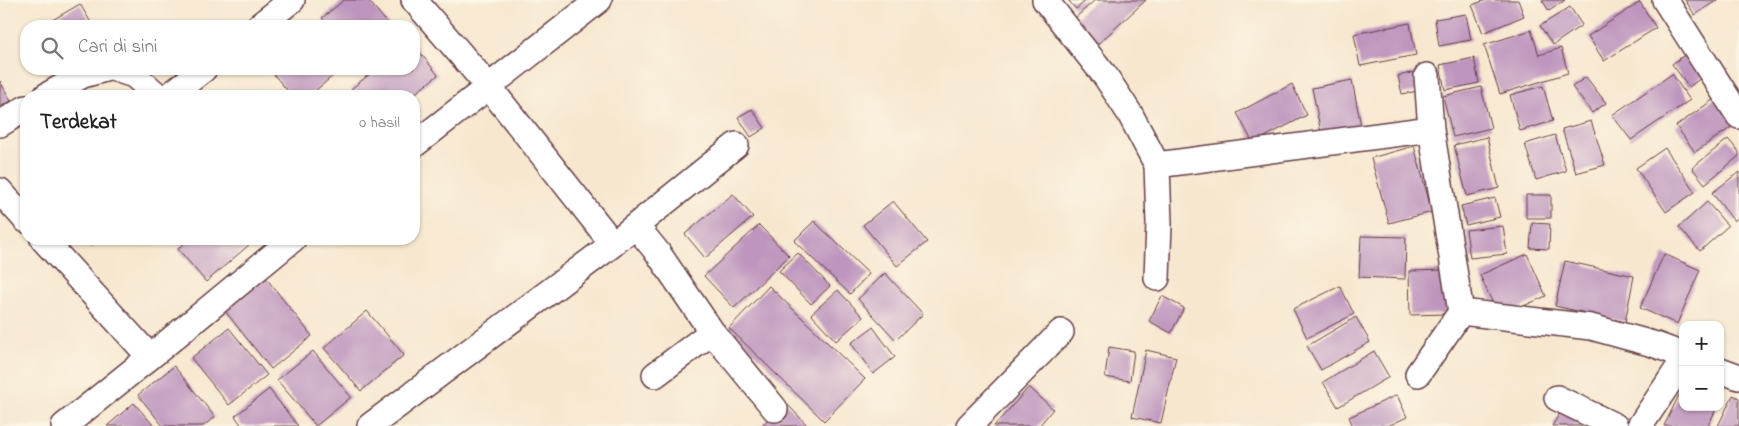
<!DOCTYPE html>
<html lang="id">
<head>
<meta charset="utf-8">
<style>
	:root { --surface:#fff; --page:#f6f6f6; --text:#222; --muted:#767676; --line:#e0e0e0 }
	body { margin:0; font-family:"Indie Flower",sans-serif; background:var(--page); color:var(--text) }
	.controls { position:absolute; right:15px; bottom:15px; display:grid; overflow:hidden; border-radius:10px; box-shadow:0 1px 4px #0004 }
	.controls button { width:45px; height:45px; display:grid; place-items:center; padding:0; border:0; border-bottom:1px solid var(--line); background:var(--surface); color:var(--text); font:25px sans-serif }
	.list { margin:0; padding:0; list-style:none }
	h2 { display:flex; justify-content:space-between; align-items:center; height:65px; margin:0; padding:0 20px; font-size:21px }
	h2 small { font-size:16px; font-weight:400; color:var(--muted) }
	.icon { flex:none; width:28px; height:28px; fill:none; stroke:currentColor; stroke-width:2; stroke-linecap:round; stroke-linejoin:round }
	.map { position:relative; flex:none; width:1739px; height:426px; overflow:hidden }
	.search { position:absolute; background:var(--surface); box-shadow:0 1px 4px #0004; left:20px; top:20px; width:400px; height:55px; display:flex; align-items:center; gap:12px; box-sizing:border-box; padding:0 18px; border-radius:20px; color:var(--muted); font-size:19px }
	.panel { position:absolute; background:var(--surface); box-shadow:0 1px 4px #0004; left:20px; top:90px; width:400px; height:155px; border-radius:20px }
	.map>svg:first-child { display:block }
</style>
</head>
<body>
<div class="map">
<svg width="1739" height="426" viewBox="0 0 1739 426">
	<rect width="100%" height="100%" fill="#fcf5e5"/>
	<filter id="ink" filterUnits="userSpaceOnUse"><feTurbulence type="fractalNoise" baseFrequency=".02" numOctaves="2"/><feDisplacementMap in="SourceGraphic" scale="10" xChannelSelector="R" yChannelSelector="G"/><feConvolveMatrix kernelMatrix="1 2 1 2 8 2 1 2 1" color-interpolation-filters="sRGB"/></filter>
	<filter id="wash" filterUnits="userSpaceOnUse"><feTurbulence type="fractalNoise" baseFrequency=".0096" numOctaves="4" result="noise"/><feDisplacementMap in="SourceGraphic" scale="20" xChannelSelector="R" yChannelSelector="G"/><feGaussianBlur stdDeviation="1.12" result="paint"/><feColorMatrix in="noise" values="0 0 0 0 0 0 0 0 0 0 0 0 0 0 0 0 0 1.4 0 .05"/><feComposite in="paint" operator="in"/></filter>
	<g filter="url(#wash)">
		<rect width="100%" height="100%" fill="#f7e7cf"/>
		<g id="blocks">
			<path fill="#be95be" d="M344 0H368L390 26H329L322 18Z
				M1068 0H1087L1076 9Z
				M1095 0H1146L1097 45 1074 19Z
				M1486 0H1518L1524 16 1483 33 1472 5Z
				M1542 0H1565L1549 11Z
				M1685 0H1717L1695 15Z
				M1640 2 1656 28 1604 61 1588 36Z
				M80 4 93 26H42Z
				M1570 7 1582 25 1553 45 1540 26Z
				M1466 14 1471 40 1439 46 1435 19Z
				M1410 23 1416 55 1360 66 1354 34Z
				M1531 30 1539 55 1561 48 1568 73 1500 94 1484 45Z
				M414 45 438 75 412 96H358L351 89 376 69H414Z
				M1693 49 1709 72 1689 87 1672 64Z
				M1474 58 1479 83 1445 90 1440 65Z
				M269 69H341L309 96H292Z
				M1419 71 1423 90 1402 94 1398 76Z
				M1672 74 1690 100 1631 140 1612 115Z
				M1586 77 1606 103 1592 113 1572 87Z
				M1352 80 1362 131 1322 138 1312 88Z
				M0 81 11 101 0 107Z
				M1292 84 1307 115 1253 143 1237 113Z
				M1543 86 1553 121 1520 131 1510 95Z
				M1481 87 1491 128 1453 137 1443 96Z
				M1717 97 1736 124 1695 152 1676 126Z
				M752 109 765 128 751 137 738 117Z
				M1591 121 1605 165 1576 173 1562 129Z
				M1555 135 1566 171 1536 180 1525 144Z
				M1487 137 1499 188 1467 196 1454 145Z
				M1728 139 1739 152V156L1705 184 1692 168Z
				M1414 146 1432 212 1389 223 1371 158Z
				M1665 148 1695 192 1666 212 1636 168Z
				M1739 172V217L1734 221 1712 193Z
				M733 194 753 217 705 258 685 234Z
				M1526 195H1551V218H1526Z
				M1495 198 1500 217 1466 225 1461 206Z
				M893 201 927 242 897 266 863 225Z
				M1707 202 1728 226 1700 251 1679 227Z
				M814 221 869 274 850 294 794 241Z
				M1532 223 1550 224 1549 249 1530 248Z
				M759 225 789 256 734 308 704 276Z
				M1503 226 1507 254 1470 258 1466 230Z
				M1361 236 1406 237 1405 279 1359 277Z
				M84 239H100L91 246Z
				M189 239H245L250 244 206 282 178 249Z
				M798 253 830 286 811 304 779 271Z
				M1527 254 1546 296 1499 317 1480 275Z
				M1664 254 1700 270 1677 324 1640 308Z
				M1565 261 1634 276 1625 322 1555 306Z
				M1445 270 1447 314 1410 315 1409 271Z
				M885 273 923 314 896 340 858 299Z
				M266 278 312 336 271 369 225 311Z
				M769 286 865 379 824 421 729 328Z
				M1340 286 1354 314 1307 338 1293 309Z
				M838 290 863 317 836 341 811 314Z
				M1162 296 1184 308 1171 333 1149 321Z
				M367 311 404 355 361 391 324 348Z
				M1356 317 1370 342 1321 370 1307 346Z
				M873 327 895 357 873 374 851 343Z
				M229 328 267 375 229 405 191 358Z
				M1109 347 1134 351 1130 381 1105 377Z
				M1146 350 1176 357 1161 423 1132 417Z
				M313 351 351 397 316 426 277 380Z
				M1374 351 1389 377 1338 407 1323 382Z
				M174 366 215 417 203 426H163L138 395Z
				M1029 387 1053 409 1039 426H994Z
				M1683 387V407H1717L1708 426H1664Z
				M269 389 298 426H242L235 416Z
				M1397 395 1407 417 1388 426H1353L1349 417Z
				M1733 395 1739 398V426H1718Z
				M134 403 154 426H107Z
				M786 403 808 426H761Z
				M1565 405 1600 426H1552Z"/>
		</g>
	</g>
	<g filter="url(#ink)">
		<use href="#blocks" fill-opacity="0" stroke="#643d44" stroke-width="1"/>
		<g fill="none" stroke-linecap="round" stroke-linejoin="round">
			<g stroke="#643d44" stroke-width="28">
				<path id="minor" d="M1045 0 1106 77 1130 114 1157 165 1159 223 1157 278
					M1665 0 1739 116
					M259 26 292 0
					M115 69 134 75 158 96
					M1427 76 1431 129 1461 312
					M46 96 83 75 105 69
					M169 96 204 69
					M0 124 26 108
					M414 145 599 0
					M1157 165 1431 129
					M0 191 26 220
					M636 226 658 253 712 332 775 409
					M623 236 736 145
					M43 239 150 357
					M1720 370 1739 377
					M1418 374 1461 312 1591 327 1653 344 1683 355
					M655 375 712 332
					M1557 398 1615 426
					M64 426 150 357 293 239
					M370 426 613 244 489 87 414 0
					M969 426 1061 332
					M1640 426 1683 361"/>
			</g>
			<use href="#minor" stroke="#fff" stroke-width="25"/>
		</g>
	</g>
</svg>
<div class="controls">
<button>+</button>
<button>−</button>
</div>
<div class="search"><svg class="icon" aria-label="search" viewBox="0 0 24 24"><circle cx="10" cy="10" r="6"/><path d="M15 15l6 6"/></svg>Cari di sini</div>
<section class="panel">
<h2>Terdekat<small>0 hasil</small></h2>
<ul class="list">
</ul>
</section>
</div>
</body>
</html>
